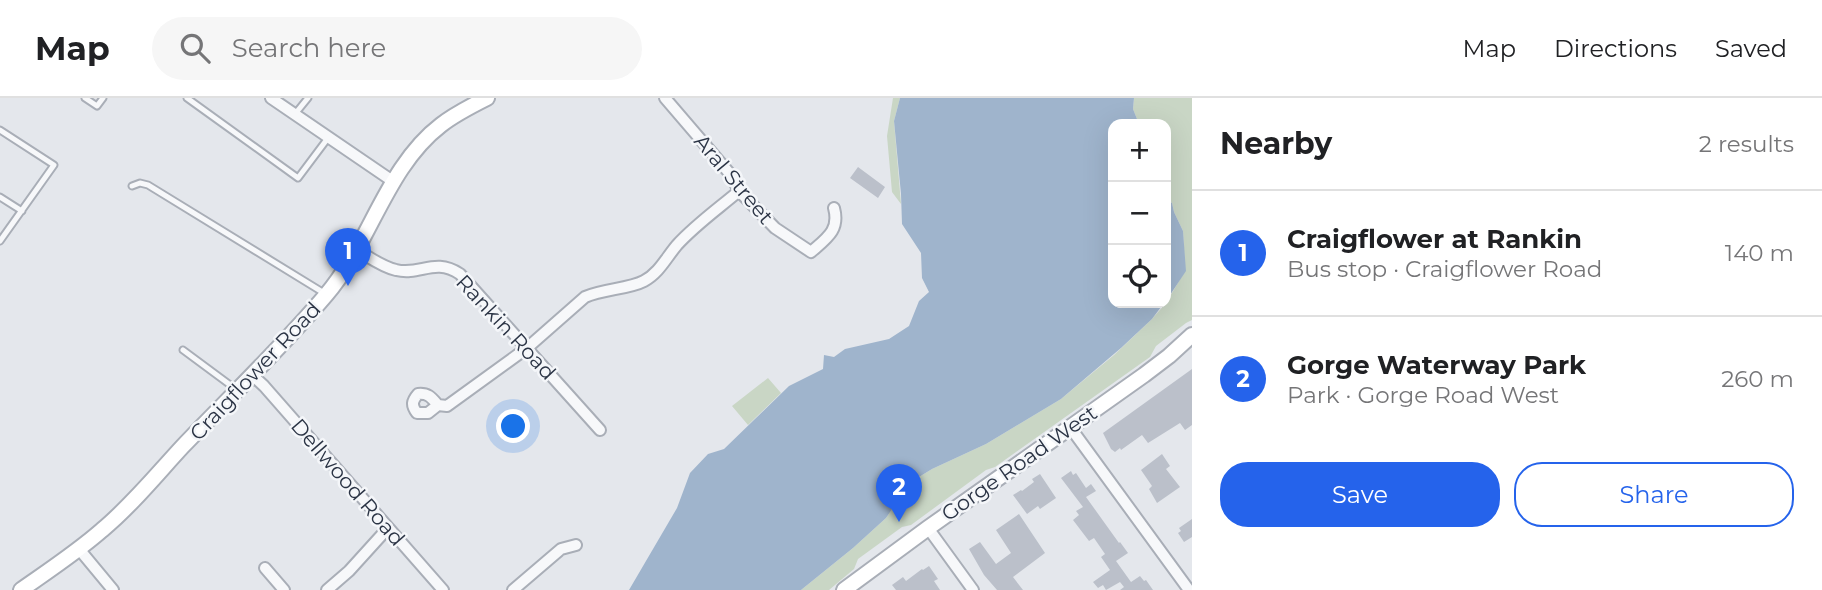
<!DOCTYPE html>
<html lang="en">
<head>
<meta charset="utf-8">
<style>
	:root { --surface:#fff; --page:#f6f6f6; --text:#202124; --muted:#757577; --line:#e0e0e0; --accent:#2563eb }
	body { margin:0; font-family:Montserrat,sans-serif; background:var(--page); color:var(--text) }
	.controls { position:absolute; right:21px; top:21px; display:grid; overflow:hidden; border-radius:14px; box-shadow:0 7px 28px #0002 }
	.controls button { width:63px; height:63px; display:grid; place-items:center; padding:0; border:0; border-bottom:2px solid var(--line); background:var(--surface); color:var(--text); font:35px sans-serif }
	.you { position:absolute; left:514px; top:329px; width:24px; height:24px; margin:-18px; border:5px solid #fff; border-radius:50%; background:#1a73e8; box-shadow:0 0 0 10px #1a73e833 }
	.badge { display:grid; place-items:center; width:46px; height:46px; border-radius:50%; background:var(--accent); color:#fff; font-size:23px; font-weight:700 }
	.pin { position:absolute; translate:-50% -58px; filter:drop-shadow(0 2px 4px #0008) }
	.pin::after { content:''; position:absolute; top:37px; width:24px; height:21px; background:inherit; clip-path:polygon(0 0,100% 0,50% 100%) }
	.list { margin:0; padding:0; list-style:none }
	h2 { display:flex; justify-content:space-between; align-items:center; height:91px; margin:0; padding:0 28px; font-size:30px }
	h2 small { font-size:23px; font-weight:400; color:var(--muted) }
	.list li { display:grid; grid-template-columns:46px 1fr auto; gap:21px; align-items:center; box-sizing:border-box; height:126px; padding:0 28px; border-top:2px solid var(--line) }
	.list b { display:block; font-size:26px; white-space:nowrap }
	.list p { margin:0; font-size:23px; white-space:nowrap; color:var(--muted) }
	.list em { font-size:23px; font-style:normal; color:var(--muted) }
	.actions { display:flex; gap:14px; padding:21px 28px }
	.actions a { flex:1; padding:16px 0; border:2px solid var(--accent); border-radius:28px; text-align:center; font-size:24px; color:var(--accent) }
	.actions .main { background:var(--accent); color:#fff }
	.icon { flex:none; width:38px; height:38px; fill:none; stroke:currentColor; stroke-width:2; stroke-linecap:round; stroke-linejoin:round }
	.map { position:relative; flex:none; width:1192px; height:492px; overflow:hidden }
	header { display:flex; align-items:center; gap:42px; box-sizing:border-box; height:98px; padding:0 35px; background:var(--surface); border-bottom:2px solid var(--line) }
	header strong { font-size:33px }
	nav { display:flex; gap:38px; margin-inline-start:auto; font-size:24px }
	.search { width:490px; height:63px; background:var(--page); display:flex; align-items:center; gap:18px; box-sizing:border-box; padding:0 24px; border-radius:38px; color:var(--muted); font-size:26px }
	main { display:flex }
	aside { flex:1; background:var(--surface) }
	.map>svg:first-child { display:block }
</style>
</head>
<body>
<header>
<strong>Map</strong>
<div class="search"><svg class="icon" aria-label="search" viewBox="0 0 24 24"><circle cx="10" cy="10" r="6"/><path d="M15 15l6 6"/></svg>Search here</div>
<nav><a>Map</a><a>Directions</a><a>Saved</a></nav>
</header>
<main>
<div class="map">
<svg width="1192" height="492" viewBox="0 0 1192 492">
	<rect width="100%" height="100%" fill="#e4e7ec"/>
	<path fill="#c9d6c5" d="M893 0H900L894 23 901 106 892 94 887 38Z
		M1134 0H1192V222L1186 225 1156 248 1150 259 1016 354 995 369 986 372 911 427 902 429 858 461 854 471 829 492H801L853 450 886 420 901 398 919 379 932 371 986 346 1061 301 1114 257 1152 221 1166 205 1185 173 1183 133 1174 114 1172 105 1167 102 1166 26H1139L1133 11Z
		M768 280 781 295 748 327 732 308Z"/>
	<path fill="#9fb4cc" d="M900 0H1134L1133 11 1139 26H1113V205H1164L1152 221 1121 250 1061 301 986 346 932 371 919 379 901 398 886 420 853 450 801 492H629L677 410 690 375 708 356 724 351 789 288 823 271 824 257 834 259 845 251 889 241 909 228 919 203 929 194 922 180 921 155 902 126 901 96 894 23Z
		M1166 79 1167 102 1172 105 1174 114 1183 133 1186 173 1166 203Z"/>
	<path fill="#bbc0ca" d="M858 69 885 89 878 100 850 80Z
		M1192 271V327L1185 332 1180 325 1148 345 1142 337 1121 352 1120 350 1115 354 1111 351 1103 335Z
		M1162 356 1170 368 1166 371 1180 389 1157 405 1149 391 1152 388 1141 372Z
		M1071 373 1073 377 1076 375 1086 390 1091 386 1096 393 1086 399 1119 445 1120 444 1128 455 1116 463 1131 484 1140 478 1144 483 1146 482 1153 492H1120L1124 489 1120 484 1106 492 1103 487 1098 490 1093 484 1110 472 1101 459 1105 456 1094 440 1089 443 1073 422 1079 417 1076 413 1083 409 1061 380Z
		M1040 376 1056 400 1040 411 1038 408 1027 416 1013 397 1021 392 1022 393 1034 384 1032 381Z
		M1019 416 1045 455 1013 479 1023 492H997L984 477 969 451 980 444 996 466 1011 455 996 432Z
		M1192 421V439L1184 444 1178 435 1181 433 1179 430Z
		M929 468 938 481 934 483 940 492H896L892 487 903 479 906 483 922 471 923 472Z"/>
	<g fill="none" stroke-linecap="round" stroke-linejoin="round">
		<g stroke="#a9aeb7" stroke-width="9">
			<path id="service" d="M85 0 97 8 103 0
				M187 0 298 80 328 40
				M295 16 308 0
				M0 32 54 67 0 143
				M132 88 140 85 148 87 324 195
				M0 99 22 113
				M183 252 237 292"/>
		</g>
		<g stroke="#a9aeb7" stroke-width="14">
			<path id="minor" d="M271 0 394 84
				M665 0 731 77 739 93 775 130 811 154C827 140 840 132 834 110
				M357 152C369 159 382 169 396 172 421 178 434 159 460 176L600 332
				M252 277 264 288 443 492
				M438 307 428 315H417C411 307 412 303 418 296 428 295 431 299 438 307L447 308 527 250 585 199C603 191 629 191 644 183 659 175 666 160 677 147 695 127 719 110 739 93
				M1070 329 1189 492
				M928 430 973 492
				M79 451 113 492
				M265 470 284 492
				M327 492 349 473 388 430
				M513 492 561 451 576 447"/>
		</g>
		<g stroke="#a9aeb7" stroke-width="18">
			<path id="secondary" d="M21 492C48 473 77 454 102 432 132 407 157 376 183 348 231 298 281 250 326 197 370 146 386 69 441 27 455 16 471 8 487 0
				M844 492 928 430 1144 277 1169 258 1192 237"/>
		</g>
		<use href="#service" stroke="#f7f8fa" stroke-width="5"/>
		<use href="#minor" stroke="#f7f8fa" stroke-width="10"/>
		<use href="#secondary" stroke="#fff" stroke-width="14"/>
	</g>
	<g text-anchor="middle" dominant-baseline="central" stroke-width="5" stroke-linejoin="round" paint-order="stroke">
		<g font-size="21" fill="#2b3445" stroke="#f4f6f9">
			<text transform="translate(734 81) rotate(50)">Aral Street</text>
			<text transform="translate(506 229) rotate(47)">Rankin Road</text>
			<text transform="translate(255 273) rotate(-47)">Craigflower Road</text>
			<text transform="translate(1019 365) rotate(-35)">Gorge Road West</text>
			<text transform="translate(348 384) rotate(49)">Dellwood Road</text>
		</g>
	</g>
</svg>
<div class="controls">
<button>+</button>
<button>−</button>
<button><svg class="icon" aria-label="locate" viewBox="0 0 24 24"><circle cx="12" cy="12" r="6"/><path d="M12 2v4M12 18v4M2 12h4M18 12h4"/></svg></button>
</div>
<div class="you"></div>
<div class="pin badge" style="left:348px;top:188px">1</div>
<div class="pin badge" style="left:899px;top:424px">2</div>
</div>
<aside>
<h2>Nearby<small>2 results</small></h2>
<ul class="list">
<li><span class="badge">1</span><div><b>Craigflower at Rankin</b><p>Bus stop · Craigflower Road</p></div><em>140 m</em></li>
<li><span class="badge">2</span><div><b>Gorge Waterway Park</b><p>Park · Gorge Road West</p></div><em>260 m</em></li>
</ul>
<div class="actions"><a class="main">Save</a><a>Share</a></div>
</aside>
</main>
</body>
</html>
